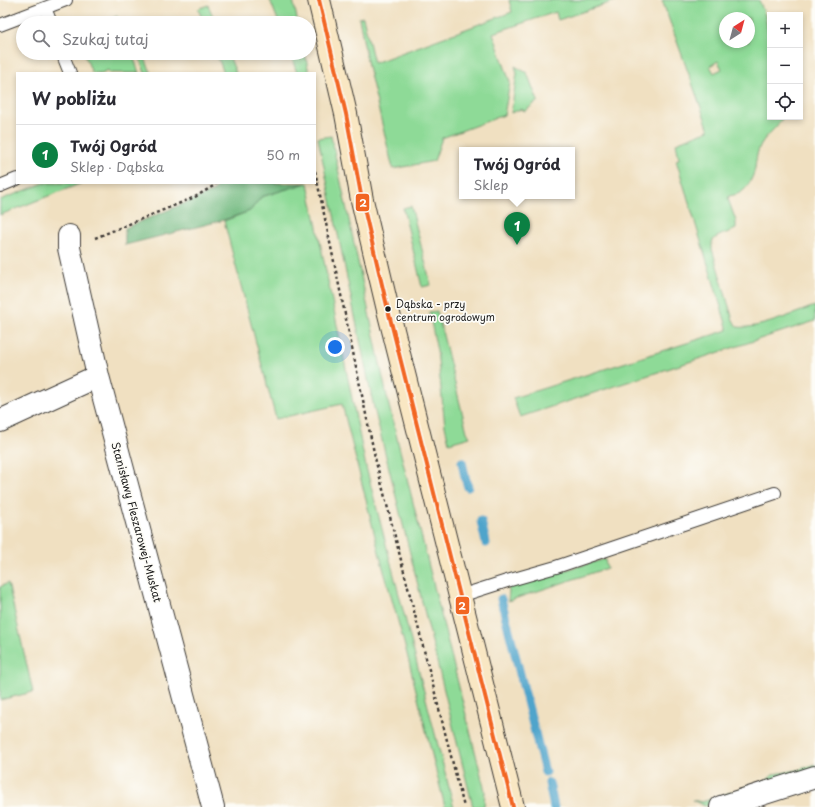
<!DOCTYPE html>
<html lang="pl">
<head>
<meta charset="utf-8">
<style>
	:root { --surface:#fff; --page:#f7f7f7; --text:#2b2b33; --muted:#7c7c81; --line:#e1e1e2; --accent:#0b8043 }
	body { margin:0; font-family:"Playpen Sans",sans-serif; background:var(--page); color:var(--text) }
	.controls { position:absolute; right:12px; top:12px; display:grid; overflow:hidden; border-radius:0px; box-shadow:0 2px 6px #0003 }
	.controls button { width:36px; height:36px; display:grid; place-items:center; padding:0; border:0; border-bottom:1px solid var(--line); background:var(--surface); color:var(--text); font:20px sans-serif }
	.compass { position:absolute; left:719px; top:12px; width:36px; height:36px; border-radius:50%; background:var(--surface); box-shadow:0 2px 6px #0003; rotate:36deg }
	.you { position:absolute; left:335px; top:347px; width:14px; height:14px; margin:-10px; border:3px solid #fff; border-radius:50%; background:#1a73e8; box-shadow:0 0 0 6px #1a73e833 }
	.badge { display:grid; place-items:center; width:26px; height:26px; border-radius:50%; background:var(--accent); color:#fff; font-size:13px; font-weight:700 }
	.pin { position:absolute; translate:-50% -33px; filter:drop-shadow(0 1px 2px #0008) }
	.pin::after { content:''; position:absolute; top:21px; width:14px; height:12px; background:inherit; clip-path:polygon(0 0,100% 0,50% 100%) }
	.popup { position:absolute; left:459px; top:147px; width:116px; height:52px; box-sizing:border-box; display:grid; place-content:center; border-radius:0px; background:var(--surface); filter:drop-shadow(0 1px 3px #0005); font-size:13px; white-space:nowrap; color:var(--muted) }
	.popup b { font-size:15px; color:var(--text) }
	.popup::after { content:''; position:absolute; left:50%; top:100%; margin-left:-8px; border:8px solid transparent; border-top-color:var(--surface) }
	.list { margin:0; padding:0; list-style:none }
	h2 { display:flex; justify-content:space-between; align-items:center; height:52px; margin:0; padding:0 16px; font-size:17px }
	h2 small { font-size:13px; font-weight:400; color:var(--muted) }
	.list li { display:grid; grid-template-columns:26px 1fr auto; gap:12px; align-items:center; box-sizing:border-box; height:60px; padding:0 16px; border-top:1px solid var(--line) }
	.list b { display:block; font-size:15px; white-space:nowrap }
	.list p { margin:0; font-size:13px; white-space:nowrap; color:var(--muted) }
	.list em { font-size:13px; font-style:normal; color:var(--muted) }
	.icon { flex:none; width:22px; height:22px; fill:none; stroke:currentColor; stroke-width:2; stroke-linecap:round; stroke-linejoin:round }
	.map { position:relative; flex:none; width:815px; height:807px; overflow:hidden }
	.search { position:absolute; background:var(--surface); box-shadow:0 2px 6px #0003; left:16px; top:16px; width:300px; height:44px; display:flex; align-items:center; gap:10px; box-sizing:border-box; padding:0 14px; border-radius:22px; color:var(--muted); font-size:15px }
	.panel { position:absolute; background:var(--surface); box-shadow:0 2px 6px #0003; left:16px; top:72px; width:300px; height:112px; border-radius:0px }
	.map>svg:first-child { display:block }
</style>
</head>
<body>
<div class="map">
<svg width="815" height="807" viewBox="0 0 815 807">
	<rect width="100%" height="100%" fill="#fdfcf7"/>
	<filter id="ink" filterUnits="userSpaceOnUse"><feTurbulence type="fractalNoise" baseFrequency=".025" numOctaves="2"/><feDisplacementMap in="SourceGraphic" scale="8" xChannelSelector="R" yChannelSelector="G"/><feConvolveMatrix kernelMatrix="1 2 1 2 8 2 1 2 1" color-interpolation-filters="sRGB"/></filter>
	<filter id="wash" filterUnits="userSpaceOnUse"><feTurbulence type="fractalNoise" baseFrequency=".012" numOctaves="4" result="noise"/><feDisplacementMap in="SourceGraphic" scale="16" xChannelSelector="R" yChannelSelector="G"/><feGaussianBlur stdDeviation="0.9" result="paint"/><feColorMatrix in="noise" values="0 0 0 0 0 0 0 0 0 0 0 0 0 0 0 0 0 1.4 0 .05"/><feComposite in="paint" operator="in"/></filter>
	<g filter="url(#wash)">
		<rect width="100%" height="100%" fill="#f0e0c1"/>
		<path fill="#8eda97" stroke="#557b5a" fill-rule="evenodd" d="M270 0H293L298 23H279Z
			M509 0H618L558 20 556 12 493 33 510 82 504 115 442 138 434 161 393 169 368 66 359 18 363 17 374 63 512 12Z
			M662 0H759L765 15 770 42V117H783C777 128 767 134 761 144 757 151 756 160 755 168 754 175 749 185 744 190 740 194 734 195 729 196L728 199 736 221V229C729 233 715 235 712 242 712 243 712 248 712 249L733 320 737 327C758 330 794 313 815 306V321L520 417 513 398 728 330 676 160 679 159 676 143 709 130ZM725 18H749V42H725ZM718 61 722 69 714 73 710 66Z
			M208 5 216 23H204L198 9Z
			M117 16 120 23H101Z
			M84 53H132L139 73H110L108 70 102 73H92Z
			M138 53H143L151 73H145Z
			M216 53H228L236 73H224Z
			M290 53H305L309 73H297Z
			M515 66 527 73 538 101 525 111 521 109 511 113 517 73Z
			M331 136 389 406 485 791 484 807H473L374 408 318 138Z
			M44 183H82L0 215V200Z
			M306 183H308L366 467 454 807H445L406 650 382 564 342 404 276 419 224 221 250 211 261 197Z
			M411 206 431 285 422 287 403 208Z
			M437 311 467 432 470 437 449 443 445 426 437 351 429 312Z
			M605 559 607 568 508 601 509 591 508 586Z
			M8 583 33 692 0 700V587Z
			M815 764V770L718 803 705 806 692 800 702 802 767 780 774 774 798 770Z"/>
		<path fill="#72ba80" stroke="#476b4e" d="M219 183H306L261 197 250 211 224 220 125 245V228L214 191Z"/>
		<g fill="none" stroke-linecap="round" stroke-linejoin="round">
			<path stroke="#4fa4cb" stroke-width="9" d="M462 462 465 477 468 487
				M481 521 486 543
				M501 599 545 772
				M549 783 554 807"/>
		</g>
	</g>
	<g filter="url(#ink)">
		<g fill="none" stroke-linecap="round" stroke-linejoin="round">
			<g stroke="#3c3935" stroke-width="14">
				<path id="lane" d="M45 8 51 23
					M0 25 66 0
					M62 53 70 73
					M0 186 17 179
					M460 596 507 581 556 567 775 493"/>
			</g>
			<g stroke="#3c3935" stroke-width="24">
				<path id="street" d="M69 236V248L98 376 213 807
					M0 421 98 376
					M721 807 815 777"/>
			</g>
			<g stroke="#3c3935" stroke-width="24">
				<path id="secondary" d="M319 0 346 114 362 200 388 310 513 807"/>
			</g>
			<path stroke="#3c3935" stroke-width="2.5" stroke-dasharray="3 3" stroke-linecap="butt" d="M315 171 376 462 464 807
				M95 238 195 197 215 185 216 183"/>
			<use href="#lane" stroke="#fff" stroke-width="12"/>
			<use href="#street" stroke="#fff" stroke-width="22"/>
			<use href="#secondary" stroke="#f9e7c3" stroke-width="22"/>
			<g stroke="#fdfcf7" stroke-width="7">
				<path id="bus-1" d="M319 0 346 114 362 200 388 310 513 807"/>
			</g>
			<use href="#bus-1" stroke="#f26522" stroke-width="4"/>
		</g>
	</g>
	<circle fill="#1c1c1c" stroke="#fdfcf7" stroke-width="1.5" cx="388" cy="309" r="3.5"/>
	<g text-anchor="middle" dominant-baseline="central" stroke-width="3.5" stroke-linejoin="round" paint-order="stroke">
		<g font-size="10" fill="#1c1c1c" stroke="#fdfcf7" text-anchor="start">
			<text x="396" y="303">Dąbska - przy<tspan x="396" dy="13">centrum ogrodowym</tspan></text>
		</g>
		<g font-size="11" fill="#1c1c1c" stroke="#fdfcf7">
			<text transform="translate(137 522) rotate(75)">Stanisławy Fleszarowej-Muskat</text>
		</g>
	</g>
	<g stroke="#fdfcf7" stroke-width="1.5">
		<rect x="355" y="193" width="15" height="19" rx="4" fill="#f26522"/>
		<rect x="455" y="596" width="15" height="19" rx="4" fill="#f26522"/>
	</g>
	<g font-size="11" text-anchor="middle" font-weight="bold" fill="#fff">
		<text x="363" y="207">2</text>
		<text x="462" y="610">2</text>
	</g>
</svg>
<div class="controls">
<button>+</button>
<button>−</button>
<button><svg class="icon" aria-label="locate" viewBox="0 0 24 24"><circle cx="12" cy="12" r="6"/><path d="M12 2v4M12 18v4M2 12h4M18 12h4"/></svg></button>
</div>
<svg class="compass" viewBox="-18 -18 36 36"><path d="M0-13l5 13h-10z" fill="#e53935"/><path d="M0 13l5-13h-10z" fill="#7c7c81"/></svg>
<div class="you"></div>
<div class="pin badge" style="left:517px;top:245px">1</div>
<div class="popup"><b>Twój Ogród</b>Sklep</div>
<div class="search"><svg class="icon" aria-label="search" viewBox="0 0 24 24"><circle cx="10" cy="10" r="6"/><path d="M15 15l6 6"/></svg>Szukaj tutaj</div>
<section class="panel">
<h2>W pobliżu<small></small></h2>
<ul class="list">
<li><span class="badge">1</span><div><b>Twój Ogród</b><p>Sklep · Dąbska</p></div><em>50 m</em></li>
</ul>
</section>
</div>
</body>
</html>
